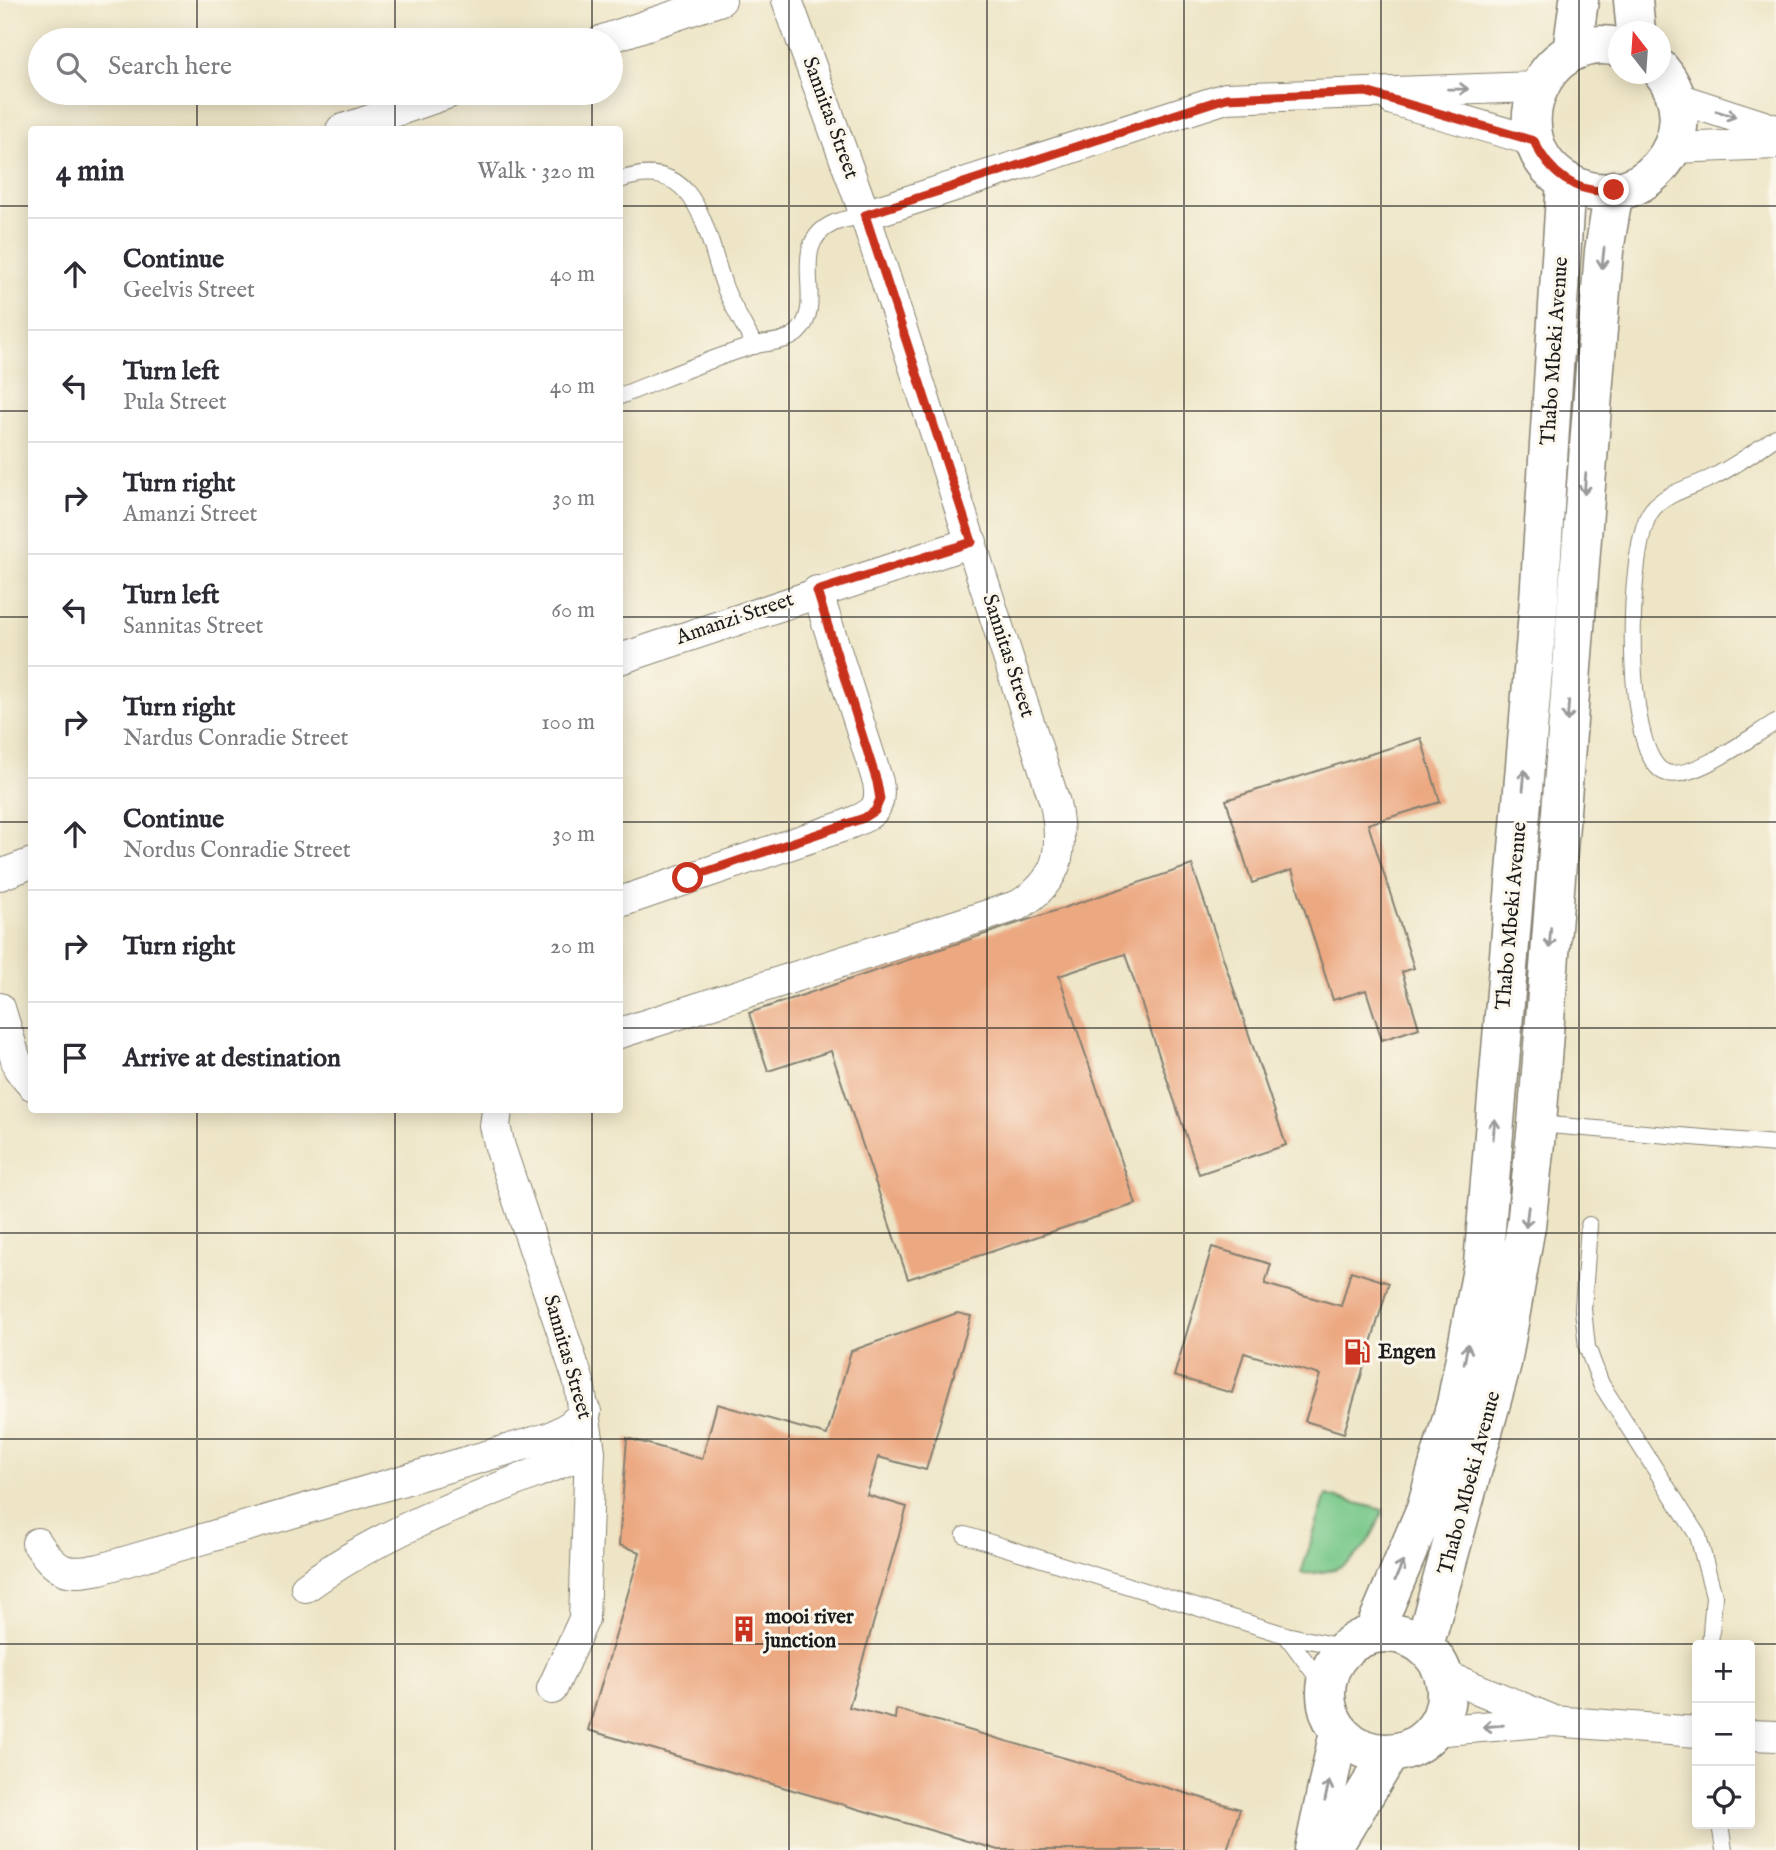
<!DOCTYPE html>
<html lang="en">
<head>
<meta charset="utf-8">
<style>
	:root { --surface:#fff; --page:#f7f7f7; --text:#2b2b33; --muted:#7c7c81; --line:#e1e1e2 }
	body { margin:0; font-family:"IM FELL English",serif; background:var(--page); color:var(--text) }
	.controls { position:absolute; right:21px; bottom:21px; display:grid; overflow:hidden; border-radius:7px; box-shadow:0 4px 18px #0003 }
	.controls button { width:63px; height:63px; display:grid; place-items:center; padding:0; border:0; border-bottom:2px solid var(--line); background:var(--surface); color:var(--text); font:35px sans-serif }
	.compass { position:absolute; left:1608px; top:21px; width:63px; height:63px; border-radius:50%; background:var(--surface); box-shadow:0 4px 18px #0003; rotate:343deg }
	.stop { position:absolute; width:21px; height:21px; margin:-16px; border:5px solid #c8321e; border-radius:50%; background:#fff }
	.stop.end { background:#c8321e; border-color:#fff; box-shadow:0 2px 7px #0008 }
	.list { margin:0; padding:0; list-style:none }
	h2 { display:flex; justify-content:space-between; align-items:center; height:91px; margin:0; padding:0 28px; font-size:30px }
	h2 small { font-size:23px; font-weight:400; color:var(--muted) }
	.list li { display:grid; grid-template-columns:46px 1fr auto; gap:21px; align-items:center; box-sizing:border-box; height:112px; padding:0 28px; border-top:2px solid var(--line) }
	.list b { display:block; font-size:26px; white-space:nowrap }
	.list p { margin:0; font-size:23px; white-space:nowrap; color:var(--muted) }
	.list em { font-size:23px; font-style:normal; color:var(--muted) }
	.icon { flex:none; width:38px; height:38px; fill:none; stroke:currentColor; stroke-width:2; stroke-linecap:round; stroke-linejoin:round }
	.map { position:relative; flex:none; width:1776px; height:1850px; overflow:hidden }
	.search { position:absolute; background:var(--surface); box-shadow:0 4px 18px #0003; left:28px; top:28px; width:595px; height:77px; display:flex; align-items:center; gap:18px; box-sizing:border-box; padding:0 24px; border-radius:38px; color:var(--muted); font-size:26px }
	.panel { position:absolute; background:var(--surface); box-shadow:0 4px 18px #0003; left:28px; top:126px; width:595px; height:987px; border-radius:7px }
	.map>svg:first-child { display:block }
</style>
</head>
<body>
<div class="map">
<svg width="1776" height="1850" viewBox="0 0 1776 1850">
	<rect width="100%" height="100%" fill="#fbf7ec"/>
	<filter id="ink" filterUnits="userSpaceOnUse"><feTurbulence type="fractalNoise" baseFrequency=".0143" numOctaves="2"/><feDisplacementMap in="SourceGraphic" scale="14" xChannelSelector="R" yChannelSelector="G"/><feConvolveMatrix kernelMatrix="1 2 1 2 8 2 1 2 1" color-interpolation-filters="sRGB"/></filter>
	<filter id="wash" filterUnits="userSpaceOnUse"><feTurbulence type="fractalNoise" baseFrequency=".00686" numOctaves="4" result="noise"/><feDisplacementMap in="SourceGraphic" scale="28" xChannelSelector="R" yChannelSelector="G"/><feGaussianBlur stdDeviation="1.57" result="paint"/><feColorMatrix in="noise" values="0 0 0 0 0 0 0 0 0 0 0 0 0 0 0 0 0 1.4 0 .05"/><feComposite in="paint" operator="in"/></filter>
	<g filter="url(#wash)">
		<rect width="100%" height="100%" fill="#eee5c6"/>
		<path fill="#77c788" stroke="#4a7252" stroke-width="2" d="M1326 1495 1383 1510C1369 1550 1347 1576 1301 1573Z"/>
		<g id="blocks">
			<path fill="#eca881" d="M1421 738 1440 802 1368 824 1414 968 1402 972 1419 1028 1382 1040 1366 990 1333 1000 1292 870 1252 883 1226 800Z
				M1192 865 1286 1145 1199 1174 1125 954 1059 976 1136 1204 908 1279 831 1051 768 1071 749 1013Z
				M1212 1247 1271 1264 1265 1284 1341 1306 1351 1271 1389 1283 1344 1433 1305 1421 1320 1375 1244 1353 1232 1393 1174 1376Z
				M957 1313 971 1316 926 1470 878 1457 867 1495 907 1507 849 1707 895 1719 896 1709 1240 1809 1227 1850H998L588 1730 640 1552 619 1545 627 1438 702 1459 717 1404 827 1435 851 1351Z"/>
		</g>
	</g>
	<g filter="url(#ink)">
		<use href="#blocks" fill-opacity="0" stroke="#858071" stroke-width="2"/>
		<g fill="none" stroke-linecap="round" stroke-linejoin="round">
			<g stroke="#858071" stroke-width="18">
				<path id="lane" d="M620 180C699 153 705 233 725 288 733 308 745 327 755 346
					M620 396C664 379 710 358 756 345 769 342 786 342 797 333 829 304 784 245 834 223 843 219 855 218 865 215
					M1776 437C1756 451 1735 466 1713 477 1694 487 1666 492 1652 510 1626 542 1622 762 1667 773 1694 780 1752 736 1776 722
					M1537 1124 1776 1144
					M1589 1225 1583 1309 1587 1347 1601 1384 1698 1536 1714 1596 1710 1645
					M965 1535 1286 1635
					M1326 1689 1286 1635 1346 1648
					M1720 1824 1724 1850"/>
			</g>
			<g stroke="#858071" stroke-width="32">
				<path id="street" d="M603 40 721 0
					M1677 98 1776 130
					M1393 100 1534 141
					M341 130 449 93
					M1674 148 1776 144
					M865 215 1226 98 1537 87
					M620 659 972 542
					M0 875 32 863
					M620 902 844 826C869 815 883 813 878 782L817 591
					M0 1008 19 1070 32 1085
					M620 1033 1019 905C1061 879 1064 849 1055 803L865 215 787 0
					M497 1110 495 1126 500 1147 579 1382 590 1451 584 1619 552 1689
					M37 1543C57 1572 65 1576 100 1569L551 1437 570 1426 586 1412
					M306 1587C390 1525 494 1491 590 1451
					M1444 1675 1550 1719
					M1433 1731 1553 1721 1697 1732
					M1750 1735 1776 1736"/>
			</g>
			<g stroke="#858071" stroke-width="41">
				<path id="secondary" d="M1633 0 1636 32
					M1618 47C1542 29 1498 138 1564 180 1635 226 1716 135 1660 69
					M1572 52 1579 0
					M1326 1693a60 60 0 1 1 120 0a60 60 0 1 1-120 0Z
					M1373 1634 1426 1508 1456 1404 1483 1264 1539 600 1566 181
					M1424 1646 1502 1363 1526 1226 1537 1124 1604 251 1614 190
					M1314 1850 1339 1731
					M1331 1850 1390 1753"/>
			</g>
			<use href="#lane" stroke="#fff" stroke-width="16"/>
			<use href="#street" stroke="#fff" stroke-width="30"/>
			<use href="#secondary" stroke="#fff" stroke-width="38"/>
		</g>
		<defs><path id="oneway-shaft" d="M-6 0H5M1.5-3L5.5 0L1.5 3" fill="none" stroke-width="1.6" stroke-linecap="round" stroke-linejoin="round" transform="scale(1.75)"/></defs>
		<g stroke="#999">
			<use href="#oneway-shaft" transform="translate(1458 89) rotate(-1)"/>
			<use href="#oneway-shaft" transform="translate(1726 114) rotate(18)"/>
			<use href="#oneway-shaft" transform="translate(1603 258) rotate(96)"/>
			<use href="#oneway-shaft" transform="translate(1585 484) rotate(94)"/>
			<use href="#oneway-shaft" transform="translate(1568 711) rotate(94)"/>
			<use href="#oneway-shaft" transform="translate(1524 780) rotate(-85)"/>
			<use href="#oneway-shaft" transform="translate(1550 938) rotate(94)"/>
			<use href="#oneway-shaft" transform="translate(1494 1129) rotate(-85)"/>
			<use href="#oneway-shaft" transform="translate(1527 1217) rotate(97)"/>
			<use href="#oneway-shaft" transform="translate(1466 1354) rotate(-79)"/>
			<use href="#oneway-shaft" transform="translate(1399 1571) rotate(-67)"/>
			<use href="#oneway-shaft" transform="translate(1493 1726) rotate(175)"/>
			<use href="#oneway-shaft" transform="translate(1327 1791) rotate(-78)"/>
		</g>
	</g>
	<g fill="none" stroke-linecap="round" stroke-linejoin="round" filter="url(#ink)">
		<path stroke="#c8321e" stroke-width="9" d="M688 878 864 818 875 811 880 799 877 782 817 591 972 542 865 215 1226 98 1366 92 1534 141C1549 173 1577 196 1614 190"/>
	</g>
	<path fill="none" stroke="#1c1c1c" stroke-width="2" stroke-opacity="0.55" d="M197 0V40M395 0V40M592 0V40M789 0V1850M987 0V1850M1184 0V1850M1381 0V1850M1579 0V1850M197 93V130M395 93V130M592 93V130M0 206H32M620 206H1776M0 411H32M620 411H1776M0 617H32M620 617H1776M0 822H32M620 822H1776M0 1028H32M620 1028H1776M197 1110V1850M395 1110V1850M592 1110V1850M0 1233H1776M0 1439H1776M0 1644H1776"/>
	<defs>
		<g id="fuel-bare" transform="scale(2.1)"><path d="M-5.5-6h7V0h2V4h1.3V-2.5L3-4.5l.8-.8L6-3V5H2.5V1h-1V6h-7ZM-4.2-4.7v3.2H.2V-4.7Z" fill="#c8321e" stroke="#fbf7ec" stroke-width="2.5" paint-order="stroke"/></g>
		<g id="building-bare" transform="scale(2.1)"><path d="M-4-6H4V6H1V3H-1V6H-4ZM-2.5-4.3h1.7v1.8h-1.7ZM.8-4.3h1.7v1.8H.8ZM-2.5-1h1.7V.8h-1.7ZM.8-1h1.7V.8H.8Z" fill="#c8321e" stroke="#fbf7ec" stroke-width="2.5" paint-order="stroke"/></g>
	</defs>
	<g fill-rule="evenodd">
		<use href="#fuel-bare" x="1357" y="1352"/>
		<use href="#building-bare" x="744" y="1629"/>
	</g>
	<g text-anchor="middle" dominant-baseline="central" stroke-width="6" stroke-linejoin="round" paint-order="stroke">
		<g font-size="21" fill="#1c1c1c" stroke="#fbf7ec">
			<text transform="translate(830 118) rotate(70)">Sannitas Street</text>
			<text transform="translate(1555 351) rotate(-86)">Thabo Mbeki Avenue</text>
			<text transform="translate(735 619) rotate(-19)">Amanzi Street</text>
			<text transform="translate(1008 656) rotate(72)">Sannitas Street</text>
			<text transform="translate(1512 916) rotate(-85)">Thabo Mbeki Avenue</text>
			<text transform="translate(567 1357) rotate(74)">Sannitas Street</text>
			<text transform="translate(1470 1483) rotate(-75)">Thabo Mbeki Avenue</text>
		</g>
		<g font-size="21" font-weight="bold" fill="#1c1c1c" stroke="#fbf7ec" text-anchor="start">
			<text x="1378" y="1352">Engen</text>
			<text x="765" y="1617">mooi river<tspan x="765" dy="24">junction</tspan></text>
		</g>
	</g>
</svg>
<div class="controls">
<button>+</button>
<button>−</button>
<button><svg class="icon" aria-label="locate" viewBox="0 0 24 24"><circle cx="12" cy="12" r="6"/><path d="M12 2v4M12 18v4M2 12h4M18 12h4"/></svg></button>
</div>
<svg class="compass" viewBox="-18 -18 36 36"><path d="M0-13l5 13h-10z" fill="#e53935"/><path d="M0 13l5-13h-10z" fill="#7c7c81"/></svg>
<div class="stop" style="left:688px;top:878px"></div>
<div class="stop end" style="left:1614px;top:190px"></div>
<div class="search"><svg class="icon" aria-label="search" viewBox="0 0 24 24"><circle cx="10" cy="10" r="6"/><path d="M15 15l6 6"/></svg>Search here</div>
<section class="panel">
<h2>4 min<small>Walk · 320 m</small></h2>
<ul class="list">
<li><svg class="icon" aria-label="ahead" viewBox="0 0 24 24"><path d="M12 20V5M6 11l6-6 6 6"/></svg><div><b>Continue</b><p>Geelvis Street</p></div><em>40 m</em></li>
<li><svg class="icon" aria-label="left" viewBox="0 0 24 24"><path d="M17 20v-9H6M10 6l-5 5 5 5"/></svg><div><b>Turn left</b><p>Pula Street</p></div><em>40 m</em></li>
<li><svg class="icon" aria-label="right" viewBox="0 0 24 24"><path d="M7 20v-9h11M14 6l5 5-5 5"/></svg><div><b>Turn right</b><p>Amanzi Street</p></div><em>30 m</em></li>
<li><svg class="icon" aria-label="left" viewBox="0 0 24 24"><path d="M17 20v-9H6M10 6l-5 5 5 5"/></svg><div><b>Turn left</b><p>Sannitas Street</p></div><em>60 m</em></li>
<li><svg class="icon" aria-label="right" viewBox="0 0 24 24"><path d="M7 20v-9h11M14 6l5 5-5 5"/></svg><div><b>Turn right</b><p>Nardus Conradie Street</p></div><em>100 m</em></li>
<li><svg class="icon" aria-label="ahead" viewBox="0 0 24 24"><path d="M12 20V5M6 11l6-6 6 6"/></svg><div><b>Continue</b><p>Nordus Conradie Street</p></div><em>30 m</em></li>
<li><svg class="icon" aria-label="right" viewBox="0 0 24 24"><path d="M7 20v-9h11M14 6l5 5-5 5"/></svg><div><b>Turn right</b></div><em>20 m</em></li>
<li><svg class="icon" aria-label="arrive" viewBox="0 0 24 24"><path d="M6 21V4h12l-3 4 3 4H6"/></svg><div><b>Arrive at destination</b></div></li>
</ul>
</section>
</div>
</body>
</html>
